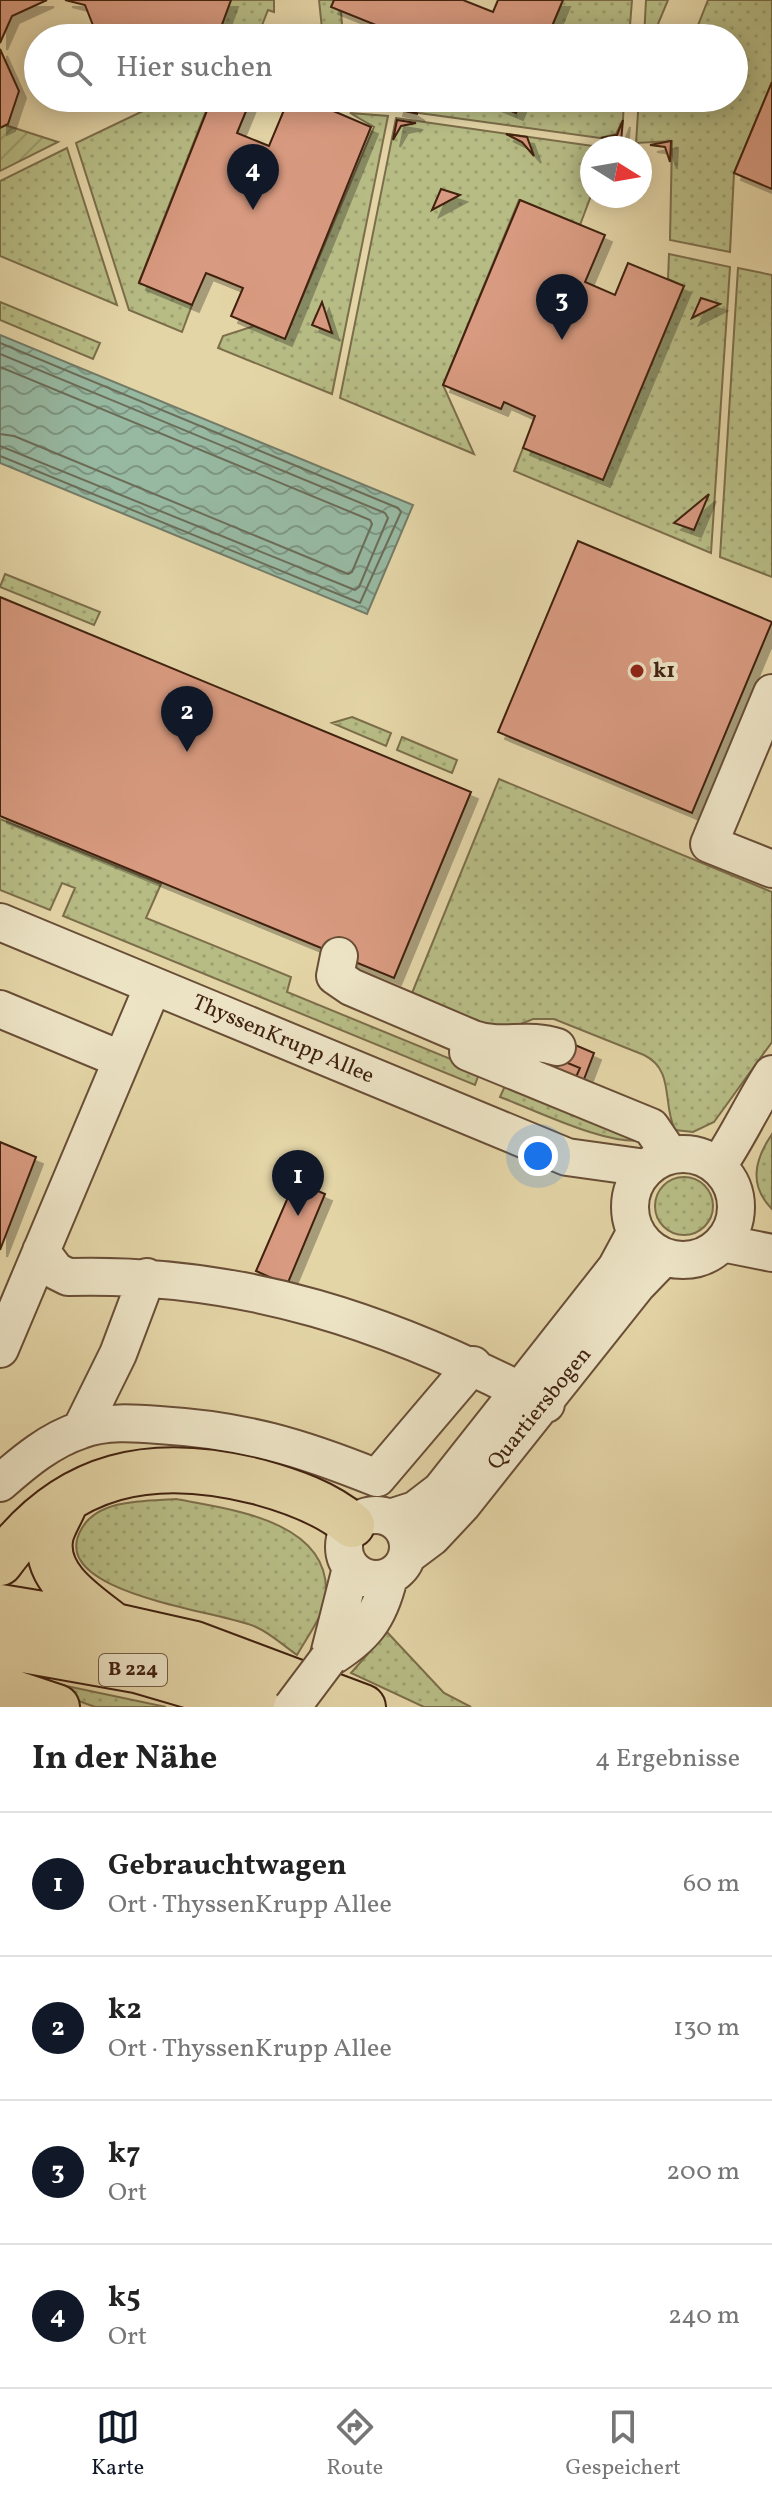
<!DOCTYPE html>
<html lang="de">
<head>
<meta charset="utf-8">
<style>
	:root { --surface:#fff; --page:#f6f6f6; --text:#222; --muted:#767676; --line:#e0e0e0; --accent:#111827 }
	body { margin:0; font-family:Vollkorn,serif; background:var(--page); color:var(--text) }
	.compass { position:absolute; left:580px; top:136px; width:72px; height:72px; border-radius:50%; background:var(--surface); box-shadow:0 4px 20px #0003; rotate:101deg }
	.you { position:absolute; left:538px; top:1156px; width:28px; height:28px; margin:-20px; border:6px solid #fff; border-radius:50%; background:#1a73e8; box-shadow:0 0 0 12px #1a73e833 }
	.badge { display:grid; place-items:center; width:52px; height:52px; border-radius:50%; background:var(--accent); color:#fff; font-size:26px; font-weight:700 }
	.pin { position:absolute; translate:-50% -66px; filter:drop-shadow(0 2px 4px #0008) }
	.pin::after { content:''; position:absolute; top:42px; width:28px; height:24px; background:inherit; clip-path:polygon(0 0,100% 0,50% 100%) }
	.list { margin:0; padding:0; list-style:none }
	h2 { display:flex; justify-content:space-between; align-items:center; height:104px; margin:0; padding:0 32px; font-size:34px }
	h2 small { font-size:26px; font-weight:400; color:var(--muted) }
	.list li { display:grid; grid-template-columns:52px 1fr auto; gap:24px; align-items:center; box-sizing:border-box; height:144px; padding:0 32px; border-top:2px solid var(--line) }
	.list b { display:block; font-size:30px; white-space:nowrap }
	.list p { margin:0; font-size:26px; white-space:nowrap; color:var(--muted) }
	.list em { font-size:26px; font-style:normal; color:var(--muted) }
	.icon { flex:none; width:44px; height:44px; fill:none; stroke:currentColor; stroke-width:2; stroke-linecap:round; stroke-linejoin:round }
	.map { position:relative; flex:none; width:772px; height:1707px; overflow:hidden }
	.search { position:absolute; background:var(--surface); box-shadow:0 4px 20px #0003; left:24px; right:24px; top:24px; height:88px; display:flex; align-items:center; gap:20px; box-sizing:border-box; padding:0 28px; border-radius:44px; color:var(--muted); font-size:30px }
	.sheet { height:680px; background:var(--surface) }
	nav { display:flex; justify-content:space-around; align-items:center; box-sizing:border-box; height:112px; border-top:2px solid var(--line); background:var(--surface); font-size:22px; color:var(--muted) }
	nav a { display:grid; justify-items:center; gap:4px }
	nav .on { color:var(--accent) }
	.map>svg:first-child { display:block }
</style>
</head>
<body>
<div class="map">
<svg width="772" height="1707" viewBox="0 0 772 1707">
	<defs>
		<pattern id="grass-dots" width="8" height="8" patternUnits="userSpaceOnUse" patternTransform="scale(2)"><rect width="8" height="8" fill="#b7bc85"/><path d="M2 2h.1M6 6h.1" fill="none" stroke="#9ea172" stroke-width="1.8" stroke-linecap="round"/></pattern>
		<pattern id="garden-furrows" width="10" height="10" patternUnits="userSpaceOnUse" patternTransform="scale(2)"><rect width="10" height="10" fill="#b7bc85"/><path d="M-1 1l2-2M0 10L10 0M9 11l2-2" fill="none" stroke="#9ea172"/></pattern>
		<pattern id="water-waves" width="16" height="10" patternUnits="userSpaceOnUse" patternTransform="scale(2)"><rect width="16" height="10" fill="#97b9a2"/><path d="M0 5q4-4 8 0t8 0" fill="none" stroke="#7d9683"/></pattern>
		<filter id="shadow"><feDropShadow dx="7" dy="7" stdDeviation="0" flood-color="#0004"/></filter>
	</defs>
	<rect width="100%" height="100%" fill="#e4d5a7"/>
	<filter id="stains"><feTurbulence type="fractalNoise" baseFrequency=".0025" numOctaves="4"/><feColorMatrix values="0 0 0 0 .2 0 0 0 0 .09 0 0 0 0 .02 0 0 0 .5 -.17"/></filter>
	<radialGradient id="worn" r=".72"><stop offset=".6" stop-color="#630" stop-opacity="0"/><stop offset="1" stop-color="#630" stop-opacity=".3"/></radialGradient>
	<path fill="url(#grass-dots)" stroke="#7c6e4a" stroke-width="2" d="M231 0H274V12L268 10 257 38H217Z
		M319 0H334L341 11 343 38H323Z
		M563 0H632L629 38H547Z
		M646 0H668L653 36 656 38H644Z
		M708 0H772V82L734 173 730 252 670 240 672 141 636 143 639 98H734V38H693Z
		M170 98H211L139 282 192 305 182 332 129 310 76 143Z
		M404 98H480L516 113 522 98H624L623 120 616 134 600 138 419 113 405 104Z
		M350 113 388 116 332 394 218 348 223 336 254 326 285 338 374 127Z
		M396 118 607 148H592V193L580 225 519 200 443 385 474 454 340 398Z
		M67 148 117 305 0 256V181Z
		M669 254 730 267 711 553 514 471 523 448 684 286 668 279Z
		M738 268 772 275V577L720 557Z
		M0 302 100 343 93 359 0 320Z
		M5 574 100 612 94 625 0 587Z
		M352 717 391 733 386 746 332 723Z
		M402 737 457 760 452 773 397 750Z
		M499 779 772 892V1042L714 1122 693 1132 675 1130C662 1104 675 1070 644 1055L554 1019H533L501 1032 410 998Z
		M0 819 161 884 146 918 291 977 287 992 480 1071 475 1085 63 916 75 888 62 883 50 910 0 890Z
		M509 1077 645 1140C609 1147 535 1110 500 1097Z
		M772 1134V1209C748 1185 755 1159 772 1134Z
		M655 1206a29 29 0 1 1 58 0a29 29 0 1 1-58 0Z
		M176 1499C228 1509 329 1520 326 1593 325 1614 307 1637 297 1655 284 1646 270 1633 256 1627 223 1611 42 1594 82 1528 99 1499 145 1501 176 1499Z
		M387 1632 444 1693 471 1707H424L351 1673Z
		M0 1672 166 1707H95Z"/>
	<path fill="url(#garden-furrows)" stroke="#7c6e4a" stroke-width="2" d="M5 125 58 142 0 171V128Z"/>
	<path fill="url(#water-waves)" stroke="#747c68" stroke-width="2" d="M0 335 413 505 367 614 0 463Z"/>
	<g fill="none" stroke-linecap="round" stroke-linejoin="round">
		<path stroke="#6c6d59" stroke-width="2" d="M0 343 398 508 401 512 360 603 0 456
			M0 354 385 513 388 518 359 587 355 590 0 446
			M0 367 370 520 372 524 352 572 348 574 14 436 0 434"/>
	</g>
	<path fill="#d89a80" stroke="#402110" stroke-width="2" filter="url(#shadow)" d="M0 0H47L12 16 0 43Z
		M65 0H231L217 38H98L85 5Z
		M334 0H463L493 12 498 0H563L547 38H408L331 7Z
		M0 49 19 91 8 124 0 128Z
		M772 82V189L734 173Z
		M212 98H235L249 104 237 133 269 146 289 98H303L371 127 285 339 231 316 243 288 216 277 206 273 192 305 139 283Z
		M399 98H403L405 106 418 114 396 109Z
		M480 98H522L516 113Z
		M397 120 416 123 401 126 393 140Z
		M623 120 621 141 601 138 617 135Z
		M506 134 527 137 534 156 522 142Z
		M671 141 670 162 665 147 650 145Z
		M441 189 460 195 432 210Z
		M520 200 605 235 585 282 615 295 628 263 684 286 603 480 523 448 535 416 504 402 501 409 443 385Z
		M701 298 720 304 692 318Z
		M322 302 332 333 312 325Z
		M709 494 694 530 674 523Z
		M578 541 772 622 692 813 498 732Z
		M0 597 471 792 394 978 0 816Z
		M561 1039 594 1053 581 1087 573 1084 580 1068 553 1057Z
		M553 1057 580 1068 573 1084 546 1074Z
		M0 1142 36 1157 0 1250Z
		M295 1181 325 1194 287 1285 256 1271Z"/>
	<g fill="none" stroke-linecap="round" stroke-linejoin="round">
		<g stroke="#694e36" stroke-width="40">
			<path id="minor" d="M772 693 709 844 772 869
				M0 922 567 1157 646 1168
				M339 956 335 976 351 987 473 1039C500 1049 528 1037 557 1047
				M0 1009 120 1059
				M468 1052 651 1127 670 1155
				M630 1207a53 53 0 1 1 106 0a53 53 0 1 1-106 0Z
				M718 1166C739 1135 752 1105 772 1074
				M722 1243 772 1253
				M41 1251 56 1271 68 1277C244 1272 392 1323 546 1404
				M0 1349 153 986
				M81 1429 118 1354 147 1277
				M0 1483C24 1462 50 1440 81 1430 105 1421 134 1423 159 1425 243 1430 300 1447 377 1478L473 1365
				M344 1547a32 32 0 1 1 64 0a32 32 0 1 1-64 0Z
				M390 1518 415 1510 441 1490 616 1268 636 1231
				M408 1555 432 1537 462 1505 637 1285 664 1257
				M328 1659C364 1637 379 1619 389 1577
				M328 1659 351 1568"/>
		</g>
		<g stroke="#402110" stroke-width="48">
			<path id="major" d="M65 1503C61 1514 51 1528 50 1540 45 1579 87 1604 113 1625
				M0 1563C67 1471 153 1455 259 1482 292 1491 326 1503 352 1525
				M0 1607 115 1626 195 1644 363 1707
				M0 1646 136 1670 263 1707
				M0 1688 57 1707"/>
		</g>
		<use href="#minor" stroke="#ede4c6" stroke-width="36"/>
		<use href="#major" stroke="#e4d5a7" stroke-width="44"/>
		<g stroke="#694e36" stroke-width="40" stroke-linecap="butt">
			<path id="minor-bridge" d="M292 1707 328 1659"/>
		</g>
		<use href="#minor-bridge" stroke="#ede4c6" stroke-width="36"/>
	</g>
	<circle fill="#8f2418" stroke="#ede4c6" stroke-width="3" cx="637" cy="671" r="8"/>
	<g text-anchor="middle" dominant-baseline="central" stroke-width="8" stroke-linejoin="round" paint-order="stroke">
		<rect fill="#ede4c6" stroke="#745c47" stroke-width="2" x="99" y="1654" width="68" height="32" rx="6"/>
		<g font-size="20" font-weight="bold" fill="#402110">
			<text x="133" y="1670">B 224</text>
		</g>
		<g font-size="22" font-weight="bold" fill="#402110" stroke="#ede4c6" text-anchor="start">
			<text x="653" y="671">k1</text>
		</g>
		<g font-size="22" fill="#402110" stroke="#ede4c6">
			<text transform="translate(283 1040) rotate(23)">ThyssenKrupp Allee</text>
			<text transform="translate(540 1409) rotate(-51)">Quartiersbogen</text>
		</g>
	</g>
	<rect width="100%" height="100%" filter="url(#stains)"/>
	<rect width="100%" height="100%" fill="url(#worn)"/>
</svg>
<svg class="compass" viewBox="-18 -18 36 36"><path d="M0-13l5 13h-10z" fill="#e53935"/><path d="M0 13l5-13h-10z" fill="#767676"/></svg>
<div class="you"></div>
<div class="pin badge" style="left:298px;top:1216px">1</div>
<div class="pin badge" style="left:187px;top:752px">2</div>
<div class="pin badge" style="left:562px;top:340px">3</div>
<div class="pin badge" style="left:253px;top:210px">4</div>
<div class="search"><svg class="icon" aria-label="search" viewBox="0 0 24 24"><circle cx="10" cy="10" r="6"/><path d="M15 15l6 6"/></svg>Hier suchen</div>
</div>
<section class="sheet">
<h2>In der Nähe<small>4 Ergebnisse</small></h2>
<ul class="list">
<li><span class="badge">1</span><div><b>Gebrauchtwagen</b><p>Ort · ThyssenKrupp Allee</p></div><em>60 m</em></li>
<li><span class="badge">2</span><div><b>k2</b><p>Ort · ThyssenKrupp Allee</p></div><em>130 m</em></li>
<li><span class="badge">3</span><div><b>k7</b><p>Ort</p></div><em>200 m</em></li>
<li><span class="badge">4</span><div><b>k5</b><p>Ort</p></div><em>240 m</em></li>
</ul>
</section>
<nav>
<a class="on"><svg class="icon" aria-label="map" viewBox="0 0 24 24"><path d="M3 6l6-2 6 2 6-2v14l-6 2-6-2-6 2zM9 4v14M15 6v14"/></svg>Karte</a>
<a><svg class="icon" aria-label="directions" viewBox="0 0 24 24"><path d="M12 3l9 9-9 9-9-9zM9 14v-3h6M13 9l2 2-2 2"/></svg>Route</a>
<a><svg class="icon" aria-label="saved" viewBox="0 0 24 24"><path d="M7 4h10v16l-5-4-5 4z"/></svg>Gespeichert</a>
</nav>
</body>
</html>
